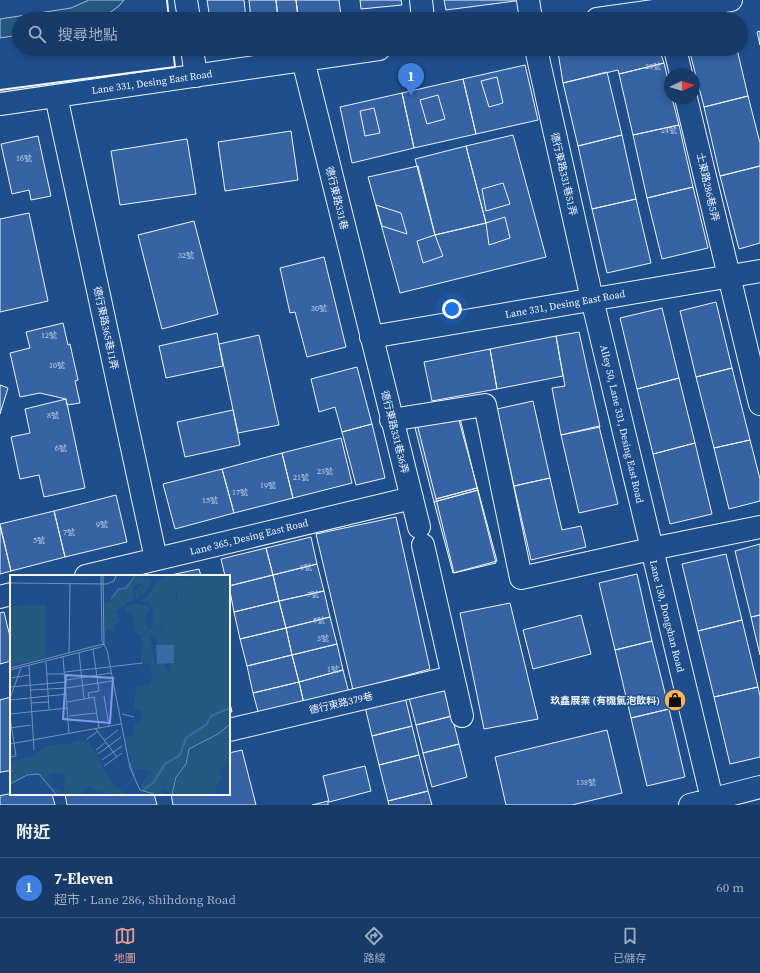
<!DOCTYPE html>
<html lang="zh-TW">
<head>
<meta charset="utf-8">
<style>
	:root { --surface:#173a69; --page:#20416f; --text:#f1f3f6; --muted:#9eadc0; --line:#36547d; --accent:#e69b98 }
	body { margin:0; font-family:"Source Serif 4","Noto Sans TC",serif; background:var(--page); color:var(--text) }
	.compass { position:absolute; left:664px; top:68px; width:36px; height:36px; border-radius:50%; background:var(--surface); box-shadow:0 2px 6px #0003; rotate:86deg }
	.you { position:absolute; left:452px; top:309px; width:14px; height:14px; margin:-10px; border:3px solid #fff; border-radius:50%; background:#1a73e8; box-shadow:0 0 0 6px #1a73e833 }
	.badge { display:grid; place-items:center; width:26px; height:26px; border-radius:50%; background:var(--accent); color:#fff; font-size:13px; font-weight:700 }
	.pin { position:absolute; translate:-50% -33px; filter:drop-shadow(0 1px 2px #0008) }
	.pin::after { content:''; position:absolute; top:21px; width:14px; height:12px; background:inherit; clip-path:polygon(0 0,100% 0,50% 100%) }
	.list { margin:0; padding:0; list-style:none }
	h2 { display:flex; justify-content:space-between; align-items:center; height:52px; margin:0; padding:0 16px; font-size:17px }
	h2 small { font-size:13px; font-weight:400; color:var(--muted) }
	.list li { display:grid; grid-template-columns:26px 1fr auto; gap:12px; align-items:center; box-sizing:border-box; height:60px; padding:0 16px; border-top:1px solid var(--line) }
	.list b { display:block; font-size:15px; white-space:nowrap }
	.list p { margin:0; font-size:13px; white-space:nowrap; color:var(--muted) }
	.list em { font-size:13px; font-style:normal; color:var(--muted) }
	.icon { flex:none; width:22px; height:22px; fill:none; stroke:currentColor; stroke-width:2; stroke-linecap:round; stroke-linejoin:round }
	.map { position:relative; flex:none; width:760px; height:805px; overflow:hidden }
	.search { position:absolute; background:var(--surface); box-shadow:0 2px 6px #0003; left:12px; right:12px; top:12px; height:44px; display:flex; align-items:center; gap:10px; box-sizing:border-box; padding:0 14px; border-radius:22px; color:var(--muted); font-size:15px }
	.sheet { height:112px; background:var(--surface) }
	nav { display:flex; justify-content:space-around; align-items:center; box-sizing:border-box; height:56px; border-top:1px solid var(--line); background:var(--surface); font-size:11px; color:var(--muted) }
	nav a { display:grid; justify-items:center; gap:2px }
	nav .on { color:var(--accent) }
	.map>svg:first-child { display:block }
</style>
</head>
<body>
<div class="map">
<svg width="760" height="805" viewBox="0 0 760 805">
	<rect width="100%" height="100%" fill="#1f4e8c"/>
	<path fill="#245a82" stroke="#a8bbd7" d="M89 0H124L119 6 101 19H19V35L0 38V19L71 8Z"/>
	<path fill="#3563a3" stroke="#f2f6ff" d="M207 0H244L246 19H210Z
		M249 0H276L278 19H251Z
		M276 0H296L298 15 278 18Z
		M296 0H339L341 16 298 19Z
		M360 0H401L402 5 361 9Z
		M444 0H523L446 10Z
		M298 15V19H278V18Z
		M760 31V45L757 32Z
		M576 49H659L664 63 619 74 618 70 563 83 558 52Z
		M689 49H737L748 96 704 107Z
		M664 63 670 88V98H672L679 125 633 135 619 74Z
		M525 65 538 120 476 134 463 79Z
		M607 72 622 135 578 146 563 83Z
		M497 77 503 103 489 107 481 81Z
		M463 79 476 134 414 148 402 93Z
		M402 93 414 148 352 163 340 107Z
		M438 95 445 119 427 124 420 100Z
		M748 96 760 143V166L720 176 704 107Z
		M374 108 380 133 365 136 360 111Z
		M679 125 693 187 647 198 633 135Z
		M291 131 298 180 225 191 218 142Z
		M513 135 546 257 400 293 368 177 418 166 435 235 486 223 466 146Z
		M622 135 636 199 592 209 578 146Z
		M38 136 51 196 31 200 29 190 12 194 1 144Z
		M187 139 196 194 120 205 111 151Z
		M466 146 486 223 435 235 415 159Z
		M760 166V243L739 249 720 176Z
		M503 183 510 204 486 211 482 189Z
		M693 187 708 248 662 259 647 198Z
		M636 199 651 263 607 273 592 209Z
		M376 205 401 213 407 234 382 226Z
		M29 213 48 301 0 312V219Z
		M505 217 510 238 489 245 486 223Z
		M194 221 218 314 162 329 138 235Z
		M435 235 443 256 423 263 417 241Z
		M324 257 346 347 307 357 295 312 290 313 280 268Z
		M716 302 732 368 696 377 680 311Z
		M662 308 679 378 637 389 620 318Z
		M63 323 68 345 70 344 78 380 75 381 80 403 67 405 66 399 40 393 20 397 10 353 30 348 26 332Z
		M579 332 600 427 561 435 552 388 565 386 556 336Z
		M217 333 223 366 166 378 159 346Z
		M259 335 279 425 238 433 219 344Z
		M556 336 563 376 497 389 490 349Z
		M490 349 497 389 432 401 424 362Z
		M357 367 372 424 342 432 335 407 319 412 311 379Z
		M732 368 750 440 714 448 696 377Z
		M679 378 695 443 653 454 637 389Z
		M0 385 8 388 0 414Z
		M66 399 85 488 44 497 39 475 20 479 11 437 30 433 25 409Z
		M533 401 550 478 514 486 497 409Z
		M233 410 240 445 185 457 177 422Z
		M457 413 478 490 434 502 414 424Z
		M459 414 477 488 436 499 417 424Z
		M372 424 385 478 356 485 342 432Z
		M599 426 618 504 579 513 561 435Z
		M341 438 352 483 293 498 282 453Z
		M750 440 760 479V501L729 509 714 448Z
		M695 443 712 514 670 524 653 454Z
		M282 453 293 498 234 513 222 469Z
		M222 469 234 513 175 529 163 484Z
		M550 478 562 530 581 526 586 547 531 560 514 486Z
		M477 488 496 563 454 573 436 499Z
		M478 490 497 561 453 573 434 502Z
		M116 495 127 542 65 557 54 511Z
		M54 511 65 557 11 571 0 524Z
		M396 517 430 669 353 690 316 534Z
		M0 526 11 571 0 574Z
		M311 537 317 564 273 575 266 548Z
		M760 544V615L751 617 735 551Z
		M266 548 273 575 229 586V576H225L221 559Z
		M726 554 742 620 698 631 682 564Z
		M317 564 324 591 279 601 273 575Z
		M199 569 201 576H166Z
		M637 574 652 641 615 650 599 583Z
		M273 575 279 601 234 612 229 586Z
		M324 591 330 617 286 628 279 601Z
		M279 601 286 628 240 639 234 612Z
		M510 603 538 719 484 729 460 613Z
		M4 612 11 641V661L0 664V613Z
		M581 615 591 654 533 669 523 630Z
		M760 615V655L751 617Z
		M330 617 337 644 292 655 286 628Z
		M742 620 758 687 714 697 698 631Z
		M286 628 292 655 247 666 240 639Z
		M652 641 669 709 631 718 615 650Z
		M337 644 343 670 299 682 292 655Z
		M292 655 299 682 253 693 247 666Z
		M343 670 350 697 305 708 299 682Z
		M299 682 305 708 260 719 253 693Z
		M758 687 760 696V757L730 764 714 697Z
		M445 689 452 716 416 725 409 698Z
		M11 697V775L0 778V700Z
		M405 697 412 726 372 736 365 707Z
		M229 699 232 712H229Z
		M669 709 685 777 647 786 631 718Z
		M452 716 459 744 423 753 416 725Z
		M412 726 419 755 379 765 372 736Z
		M607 730 622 793 572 805H506L495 757Z
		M459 744 467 777 432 787 423 753Z
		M242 750 256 805H173L171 794H229V753Z
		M419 755 428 791 388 801 379 765Z
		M365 766 371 791 329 802 323 776Z
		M11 790V794H52L55 805H0V793Z
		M428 791 432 805H389L388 801Z
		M65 794H154L157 805H67Z
		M328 801V805H312Z"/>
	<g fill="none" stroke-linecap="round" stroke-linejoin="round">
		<g stroke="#f2f6ff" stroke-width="24">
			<path id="minor" d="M186 0 189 19
				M421 0 423 19
				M528 0 531 19
				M597 19 731 0
				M192 49 196 76
				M536 49 592 299 712 799
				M675 49 681 74
				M303 60 419 527
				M56 96 156 559
				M686 98 760 404
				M0 104 379 49
				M371 337 760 271
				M391 420 485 405 521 578 651 549 760 527
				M423 545 462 716
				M86 576 412 498
				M0 597 11 594
				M229 730 453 677
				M0 784 11 782
				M690 805 760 787"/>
		</g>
		<use href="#minor" stroke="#1f4e8c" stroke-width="22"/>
		<path stroke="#f2f6ff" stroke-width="2" d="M167 0 169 19
			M0 90 175 67 173 49"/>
	</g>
	<defs>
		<g id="shop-disc" transform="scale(1.15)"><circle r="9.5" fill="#ffb74d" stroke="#1f4e8c"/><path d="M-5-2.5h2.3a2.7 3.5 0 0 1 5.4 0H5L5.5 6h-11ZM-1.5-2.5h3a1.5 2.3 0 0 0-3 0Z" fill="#111"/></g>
	</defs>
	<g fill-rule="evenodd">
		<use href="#shop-disc" x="675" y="700"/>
	</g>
	<g text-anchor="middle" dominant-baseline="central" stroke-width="3" stroke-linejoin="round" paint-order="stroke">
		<g font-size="8" fill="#c3d1e8">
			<text x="653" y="66">20號</text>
			<text x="669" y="130">24號</text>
			<text x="24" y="158">16號</text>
			<text x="186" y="255">32號</text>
			<text x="319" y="308">30號</text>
			<text x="49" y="335">12號</text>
			<text x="57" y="365">10號</text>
			<text x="53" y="415">8號</text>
			<text x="61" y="448">6號</text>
			<text x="325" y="471">23號</text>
			<text x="301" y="477">21號</text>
			<text x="268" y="485">19號</text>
			<text x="240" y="492">17號</text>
			<text x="210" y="500">15號</text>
			<text x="102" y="524">9號</text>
			<text x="69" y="532">7號</text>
			<text x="39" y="540">5號</text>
			<text x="306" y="567">9號</text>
			<text x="313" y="594">7號</text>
			<text x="319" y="620">5號</text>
			<text x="323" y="638">3號</text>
			<text x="333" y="669">1號</text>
			<text x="586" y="782">138號</text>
		</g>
		<g font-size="10" fill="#f2f6ff" stroke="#1f4e8c">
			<text transform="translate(152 82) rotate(-8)">Lane 331, Desing East Road</text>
			<text transform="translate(564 174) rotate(77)">德行東路331巷51弄</text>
			<text transform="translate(708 187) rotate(77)">士東路286巷5弄</text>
			<text transform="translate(337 198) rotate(76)">德行東路331巷</text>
			<text transform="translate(565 304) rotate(-10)">Lane 331, Desing East Road</text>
			<text transform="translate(106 328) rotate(78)">德行東路365巷11弄</text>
			<text transform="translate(622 424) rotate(77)">Alley 50, Lane 331, Desing East Road</text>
			<text transform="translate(395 432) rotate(76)">德行東路331巷36弄</text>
			<text transform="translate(249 537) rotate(-14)">Lane 365, Desing East Road</text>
			<text transform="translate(667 616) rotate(76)">Lane 130, Dongshan Road</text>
			<text transform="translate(341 703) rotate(-13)">德行東路379巷</text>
		</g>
		<g font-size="10" font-weight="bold" fill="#f2f6ff" stroke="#1f4e8c" text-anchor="end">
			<text x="660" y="700">玖鑫展業 (有機氣泡飲料)</text>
		</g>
	</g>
	<g transform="translate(10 575)">
		<rect width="220" height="220" fill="#1f4e8c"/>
		<path d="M127 1 142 5 137 15 132 20 130 16 128 19 130 21 126 23 125 18 131 9 123 11V25L106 36 111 48H106L104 57 98 55 95 57 94 29 102 26 107 18 115 14ZM185 1H220V148L209 158 178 175 176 188 165 201 161 219 155 214 151 216 154 219H139L133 216 131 211 136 200 143 197 133 194 124 195 115 161 121 162 125 149 131 144V135L124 134 126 112 140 109 142 101 140 90 131 86 133 68 130 63 140 54 146 56 152 52 158 44 159 34 167 24V12L173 2ZM144 60 148 67 146 70H164V88H160V96L156 95 154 88 145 89 139 63ZM122 29 137 30 139 34 135 43 138 55 130 61 125 55 122 38 117 39 115 32ZM220 150V184L209 196 212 204 206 212 205 219H163L167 202 177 188 179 177 183 178 182 173 192 170ZM70 165 80 169 103 210 117 219H96L91 215 85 216 80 212 75 214 72 219H47L37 204 39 203 44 213 54 217 55 199 43 198 35 202 21 198 0 208 2 187 25 180 36 170 59 169Z" fill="#245a82" fill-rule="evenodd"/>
		<path d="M158 1 173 2 167 12 165 31 159 34 158 44 146 56 142 54 143 35 139 27 129 26 138 21 146 7Z" fill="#245a82"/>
		<path d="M36 30V83L0 90V31Z" fill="#245a82"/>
		<path d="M146 70H164V88L147 89Z" fill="#3b69a3"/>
		<path fill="none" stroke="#3b69a3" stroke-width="2" d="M101 24 109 14 116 13 125 1M120 188 124 201M133 215 143 208 155 189 170 180 176 163 197 149 201 141 220 133"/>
		<path fill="none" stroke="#7391ba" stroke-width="1" d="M91 1 92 66 97 75 120 193 130 215 144 219M93 1 94 69M0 8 97 9 104 6 106 1M59 78 60 9M69 78 74 124M53 82 59 158M36 87 39 134M19 91 24 175M0 93 93 69M0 95 91 72 94 69M55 97 133 88M37 99H55M0 103 20 100M56 105 101 98M0 112 56 107M21 115 56 113 102 106M94 121 99 151M84 122 89 153M0 123 11 93M79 123 78 118 89 116 83 74M0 125 57 119M57 127 85 122M21 128 38 127M0 139 58 133M112 139 124 142M59 141 86 138M0 142 6 181 0 182M0 153 21 150M85 153 107 182M77 164 88 156M95 165 108 155M0 169 111 149M86 175 96 167M88 179 111 162M92 185 112 171M94 191 112 178M0 209 17 200 29 199 46 219M162 219 166 202 176 189 179 174 208 159 220 149"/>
		<path fill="#7d9aea" fill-opacity="0.15" stroke="#7d9aea" stroke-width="2" d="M56 100 103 103 100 148 53 144Z"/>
		<rect width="220" height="220" fill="none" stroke="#f2f6ff" stroke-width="2"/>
	</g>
</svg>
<svg class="compass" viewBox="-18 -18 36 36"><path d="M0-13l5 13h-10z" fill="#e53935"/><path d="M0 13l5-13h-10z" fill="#9eadc0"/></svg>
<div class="you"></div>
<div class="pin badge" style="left:411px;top:96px;background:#3f7fe0">1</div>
<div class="search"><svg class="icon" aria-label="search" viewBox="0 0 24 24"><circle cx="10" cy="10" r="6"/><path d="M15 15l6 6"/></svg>搜尋地點</div>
</div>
<section class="sheet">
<h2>附近<small></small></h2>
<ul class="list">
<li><span class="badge" style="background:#3f7fe0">1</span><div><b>7-Eleven</b><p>超市 · Lane 286, Shihdong Road</p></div><em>60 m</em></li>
</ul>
</section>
<nav>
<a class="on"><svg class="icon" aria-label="map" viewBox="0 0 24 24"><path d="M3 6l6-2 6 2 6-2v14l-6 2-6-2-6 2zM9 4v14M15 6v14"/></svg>地圖</a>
<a><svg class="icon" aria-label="directions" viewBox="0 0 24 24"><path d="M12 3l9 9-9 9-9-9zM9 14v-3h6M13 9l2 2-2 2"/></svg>路線</a>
<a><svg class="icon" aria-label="saved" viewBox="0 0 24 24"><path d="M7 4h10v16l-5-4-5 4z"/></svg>已儲存</a>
</nav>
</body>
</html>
